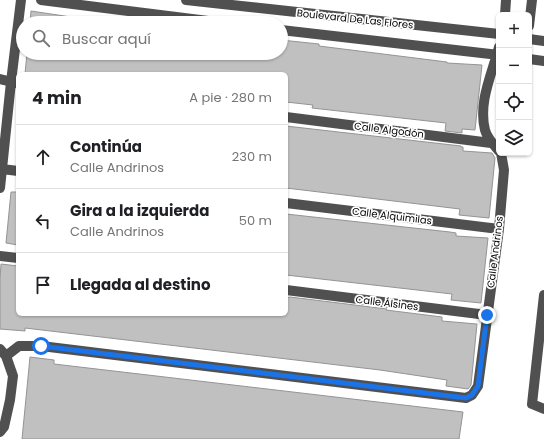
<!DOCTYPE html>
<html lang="es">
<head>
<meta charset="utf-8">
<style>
	:root { --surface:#fff; --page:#f2f2f2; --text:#202124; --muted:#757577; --line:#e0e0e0 }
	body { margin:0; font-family:Poppins,sans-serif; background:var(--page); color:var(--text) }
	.controls { position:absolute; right:12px; top:12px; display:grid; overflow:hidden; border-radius:6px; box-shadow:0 1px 3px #0004 }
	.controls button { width:36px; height:36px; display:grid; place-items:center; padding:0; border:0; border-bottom:1px solid var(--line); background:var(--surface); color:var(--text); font:20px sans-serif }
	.stop { position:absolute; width:12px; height:12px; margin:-9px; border:3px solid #1a73e8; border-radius:50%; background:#fff }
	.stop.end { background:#1a73e8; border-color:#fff; box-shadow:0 1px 4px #0008 }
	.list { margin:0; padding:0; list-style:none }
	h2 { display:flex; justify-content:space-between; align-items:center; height:52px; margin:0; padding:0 16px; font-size:17px }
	h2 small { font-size:13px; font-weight:400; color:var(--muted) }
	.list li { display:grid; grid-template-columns:26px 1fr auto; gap:12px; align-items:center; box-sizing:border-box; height:64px; padding:0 16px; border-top:1px solid var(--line) }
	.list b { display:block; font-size:15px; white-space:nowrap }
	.list p { margin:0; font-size:13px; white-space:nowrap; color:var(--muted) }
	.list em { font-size:13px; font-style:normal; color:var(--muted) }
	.icon { flex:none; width:22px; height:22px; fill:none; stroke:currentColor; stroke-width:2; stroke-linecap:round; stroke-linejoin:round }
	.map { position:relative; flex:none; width:544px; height:439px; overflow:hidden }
	.search { position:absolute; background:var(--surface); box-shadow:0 1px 3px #0004; left:16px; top:16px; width:272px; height:44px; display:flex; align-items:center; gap:10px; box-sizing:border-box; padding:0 14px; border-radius:22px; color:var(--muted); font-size:15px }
	.panel { position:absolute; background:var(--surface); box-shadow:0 1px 3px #0004; left:16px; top:72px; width:272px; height:244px; border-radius:6px }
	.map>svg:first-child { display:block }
</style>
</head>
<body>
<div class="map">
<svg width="544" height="439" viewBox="0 0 544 439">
	<rect width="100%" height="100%" fill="#fff"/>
	<path fill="#c0c0c0" stroke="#949494" d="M31 11 71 17 70 23H30Z
		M281 40 319 44V46L447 62V63L482 65 475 130 462 129V133L445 131 446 123 312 108 313 105 286 102V74H25L27 53H69L78 54V53H281Z
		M286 126 461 146V147H463V151L492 153 495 158 489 218 459 215 460 209 286 188Z
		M11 192H18V245L6 243Z
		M286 214 450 232 456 233V236L488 238 481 303 451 300 452 294 286 275Z
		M1 264 18 266V314H286V298L290 297 387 309 386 310 442 317V321L477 324 471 385 468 389 446 386 447 380 380 370 25 328V331L0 329V279Z
		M30 357 54 360V364L463 412 459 439H22Z"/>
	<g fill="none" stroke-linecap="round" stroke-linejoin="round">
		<path stroke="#505050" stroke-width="10" d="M41 0 224 23
			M186 0 499 34
			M505 15 506 0
			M529 26 532 0
			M281 30 499 55
			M529 39 544 41
			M499 47C492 74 478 102 485 130 487 138 494 145 499 151
			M529 59 544 61
			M0 79 16 83
			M286 117 491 143
			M2 169 18 171
			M0 188 11 82 21 0
			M286 203 499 229
			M0 256 18 258
			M286 290 487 315
			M544 295 532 404 544 409
			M0 349 6 356 19 346H41L466 398 472 395 478 386 499 229 504 170 501 153
			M0 432 4 427 10 400 13 376 6 356"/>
	</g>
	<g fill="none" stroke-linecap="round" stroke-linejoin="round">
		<path stroke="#1a73e8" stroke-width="5" d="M41 346 466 398 472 395 478 386 487 315"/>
	</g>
	<g text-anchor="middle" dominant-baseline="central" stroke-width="3.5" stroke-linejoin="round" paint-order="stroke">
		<g font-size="10" fill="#000" stroke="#fff">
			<text transform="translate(355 19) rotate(6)">Boulevard De Las Flores</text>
			<text transform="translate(389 130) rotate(7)">Calle Algodón</text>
			<text transform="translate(392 216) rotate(7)">Calle Alquimilas</text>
			<text transform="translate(495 252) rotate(-83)">Calle Andrinos</text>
			<text transform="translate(387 303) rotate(7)">Calle Álsines</text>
		</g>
	</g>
</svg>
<div class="controls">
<button>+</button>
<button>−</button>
<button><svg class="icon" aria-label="locate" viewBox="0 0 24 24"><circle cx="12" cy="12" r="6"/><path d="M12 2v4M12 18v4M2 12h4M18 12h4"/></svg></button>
<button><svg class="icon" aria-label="layers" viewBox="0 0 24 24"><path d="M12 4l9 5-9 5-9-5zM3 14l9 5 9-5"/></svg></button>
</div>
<div class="stop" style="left:41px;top:346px"></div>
<div class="stop end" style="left:487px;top:315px"></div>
<div class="search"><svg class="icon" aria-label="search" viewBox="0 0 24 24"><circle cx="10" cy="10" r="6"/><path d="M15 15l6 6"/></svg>Buscar aquí</div>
<section class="panel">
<h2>4 min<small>A pie · 280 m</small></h2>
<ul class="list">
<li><svg class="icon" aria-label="ahead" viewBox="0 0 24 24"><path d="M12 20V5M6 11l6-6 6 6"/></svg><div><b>Continúa</b><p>Calle Andrinos</p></div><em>230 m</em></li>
<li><svg class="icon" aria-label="left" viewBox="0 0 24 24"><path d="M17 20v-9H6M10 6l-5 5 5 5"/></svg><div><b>Gira a la izquierda</b><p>Calle Andrinos</p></div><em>50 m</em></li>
<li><svg class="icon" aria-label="arrive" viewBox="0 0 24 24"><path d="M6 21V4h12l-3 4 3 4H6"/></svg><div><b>Llegada al destino</b></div></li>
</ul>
</section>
</div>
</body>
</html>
